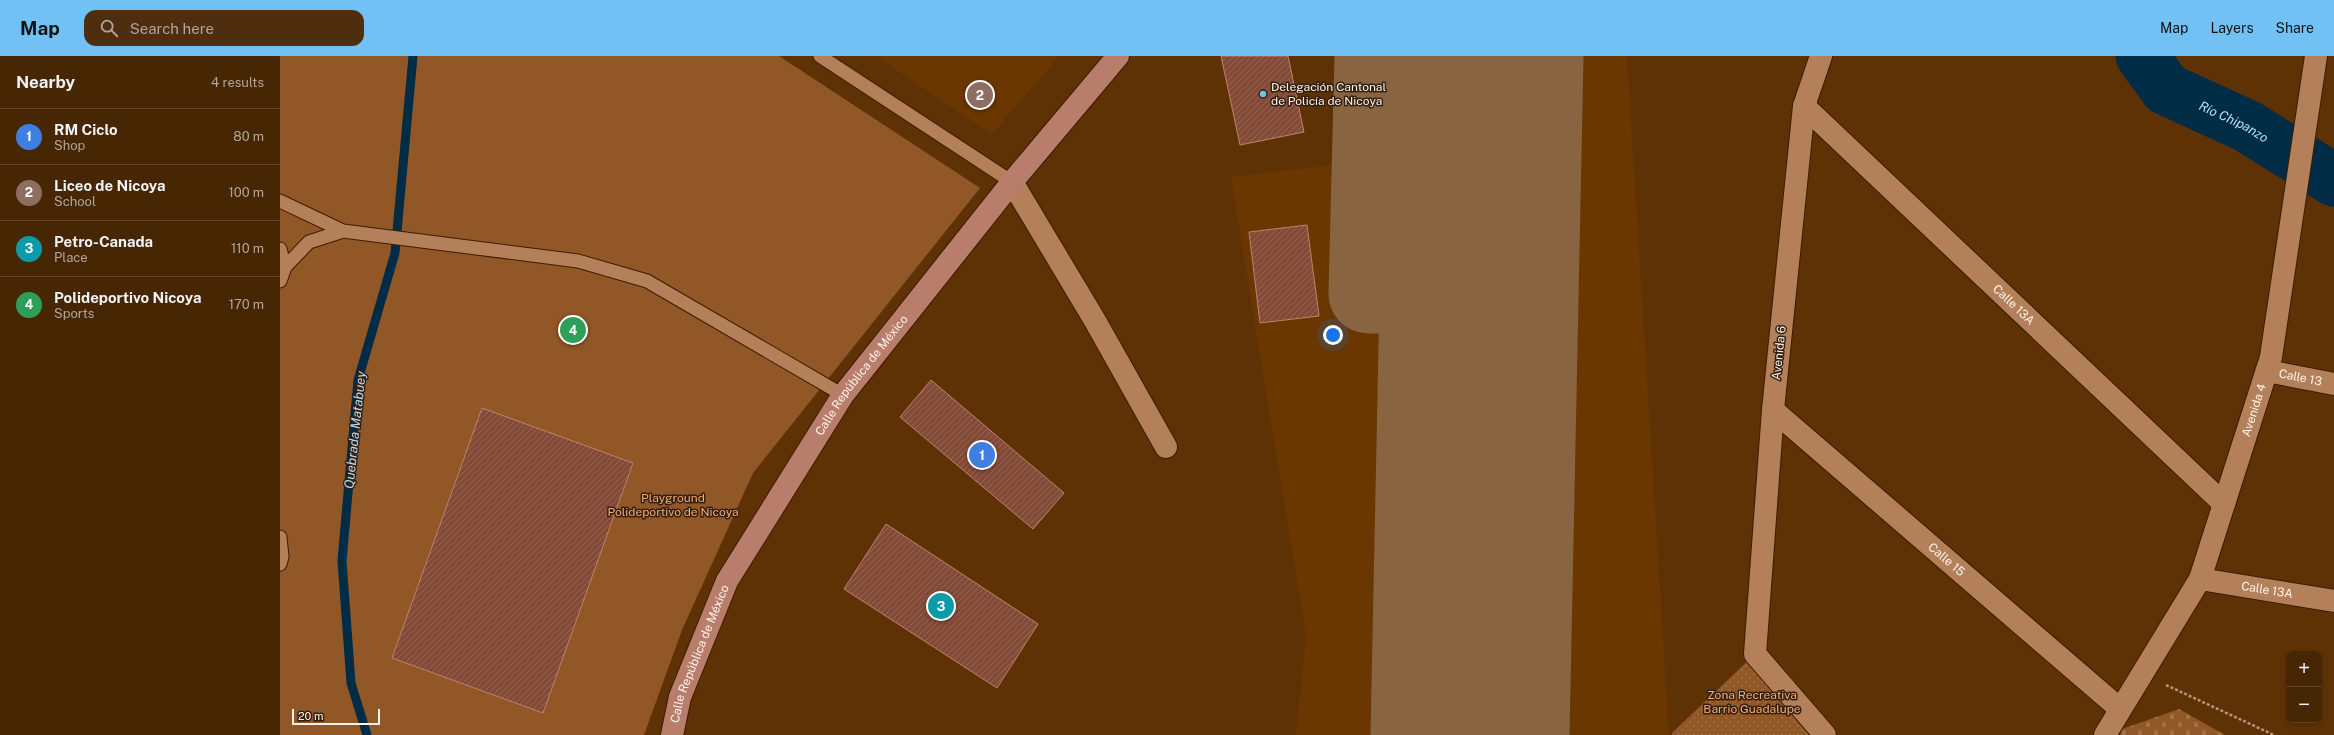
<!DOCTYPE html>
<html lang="en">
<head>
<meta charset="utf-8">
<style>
	:root { --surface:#472604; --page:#4e2e0e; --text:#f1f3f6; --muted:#b0a59a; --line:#5f4326; --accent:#71c1f4 }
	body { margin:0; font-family:"Public Sans",sans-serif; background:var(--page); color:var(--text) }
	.controls { position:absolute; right:12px; bottom:12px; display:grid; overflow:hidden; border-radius:8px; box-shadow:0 2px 6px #0003 }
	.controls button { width:36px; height:36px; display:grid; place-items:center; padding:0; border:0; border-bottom:1px solid var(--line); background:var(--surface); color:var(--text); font:20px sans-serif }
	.scale { position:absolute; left:12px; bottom:10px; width:88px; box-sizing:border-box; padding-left:4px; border:2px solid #fdf2ea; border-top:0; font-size:11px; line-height:14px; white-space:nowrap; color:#fdf2ea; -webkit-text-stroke:3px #352010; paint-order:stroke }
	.you { position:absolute; left:1053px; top:279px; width:14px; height:14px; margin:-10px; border:3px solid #fff; border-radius:50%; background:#1a73e8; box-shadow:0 0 0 6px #1a73e833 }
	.badge { display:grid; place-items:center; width:26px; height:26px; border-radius:50%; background:var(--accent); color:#fff; font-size:13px; font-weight:700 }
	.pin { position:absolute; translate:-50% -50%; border:2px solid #fff; box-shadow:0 1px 4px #0006 }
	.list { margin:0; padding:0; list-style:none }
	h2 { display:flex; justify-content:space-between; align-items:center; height:52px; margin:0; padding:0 16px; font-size:17px }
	h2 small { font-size:13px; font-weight:400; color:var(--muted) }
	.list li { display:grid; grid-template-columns:26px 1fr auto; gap:12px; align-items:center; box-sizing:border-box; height:56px; padding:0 16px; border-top:1px solid var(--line) }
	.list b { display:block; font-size:15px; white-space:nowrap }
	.list p { margin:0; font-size:13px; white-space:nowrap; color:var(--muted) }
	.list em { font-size:13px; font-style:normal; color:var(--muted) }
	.icon { flex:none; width:22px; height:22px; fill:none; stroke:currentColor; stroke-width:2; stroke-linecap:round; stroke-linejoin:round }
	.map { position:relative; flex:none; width:2054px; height:679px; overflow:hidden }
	header { display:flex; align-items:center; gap:24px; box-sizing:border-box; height:56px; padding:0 20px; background:var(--accent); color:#111 }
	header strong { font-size:19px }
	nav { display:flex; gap:22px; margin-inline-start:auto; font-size:14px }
	.search { width:280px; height:36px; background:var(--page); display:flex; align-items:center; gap:10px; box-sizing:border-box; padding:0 14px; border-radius:12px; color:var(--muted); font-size:15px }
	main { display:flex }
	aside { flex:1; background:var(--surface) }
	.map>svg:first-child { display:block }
</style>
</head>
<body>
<header>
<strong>Map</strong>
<div class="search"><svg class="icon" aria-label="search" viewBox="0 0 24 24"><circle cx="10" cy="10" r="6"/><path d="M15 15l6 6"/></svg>Search here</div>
<nav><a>Map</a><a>Layers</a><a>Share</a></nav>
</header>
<main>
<aside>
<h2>Nearby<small>4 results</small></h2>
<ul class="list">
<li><span class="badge" style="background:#3f7fe0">1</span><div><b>RM Ciclo</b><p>Shop</p></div><em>80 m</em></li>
<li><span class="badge" style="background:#8d6e63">2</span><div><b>Liceo de Nicoya</b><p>School</p></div><em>100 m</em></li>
<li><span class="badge" style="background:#0f9aa8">3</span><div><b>Petro-Canada</b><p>Place</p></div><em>110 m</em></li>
<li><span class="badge" style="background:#2e9e5b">4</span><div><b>Polideportivo Nicoya</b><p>Sports</p></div><em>170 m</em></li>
</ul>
</aside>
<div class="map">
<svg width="2054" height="679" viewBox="0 0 2054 679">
	<defs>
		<pattern id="cemetery-stones" width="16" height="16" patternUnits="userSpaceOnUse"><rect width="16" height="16" fill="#915727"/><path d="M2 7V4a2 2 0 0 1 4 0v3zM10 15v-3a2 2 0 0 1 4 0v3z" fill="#a17046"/></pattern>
		<pattern id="park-dots" width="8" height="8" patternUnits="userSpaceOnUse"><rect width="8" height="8" fill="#915727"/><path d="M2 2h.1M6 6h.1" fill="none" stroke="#a17046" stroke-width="1.8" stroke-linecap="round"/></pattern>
		<pattern id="building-hatch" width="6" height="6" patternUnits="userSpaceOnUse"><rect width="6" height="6" fill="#844a38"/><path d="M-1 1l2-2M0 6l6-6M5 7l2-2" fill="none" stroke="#966555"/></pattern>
	</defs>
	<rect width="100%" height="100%" fill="#5f3205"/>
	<path fill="#6a3701" d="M596 0H779L712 78Z
		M1070 0H1347L1389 679H1016L1026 580 951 121 1071 107Z"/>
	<path fill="url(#cemetery-stones)" d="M1899 653 1945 679H1840L1842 673Z"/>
	<path fill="url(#park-dots)" d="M1475 598 1545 679H1392V677Z"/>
	<path fill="#915727" d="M0 0H499L700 132 473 417 402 574 364 679H0Z"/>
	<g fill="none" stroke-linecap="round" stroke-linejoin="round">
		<path stroke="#002c45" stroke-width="9" d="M87 679 71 627 62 505 78 324 115 197 133 0"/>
		<path stroke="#002c45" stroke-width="53" id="s1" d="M1862 0 1886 33 1967 70 2054 124"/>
		<path stroke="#886440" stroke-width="79" d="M1094 0 1088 238H1199"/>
		<path stroke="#886440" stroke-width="199" d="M1190 679 1204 0"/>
	</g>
	<path fill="url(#building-hatch)" stroke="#c0816d" d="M941 0H1008L1024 76 960 89Z
		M1027 169 1039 260 980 267 969 176Z
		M651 324 784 437 753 473 620 361Z
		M202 352 353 407 263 657 112 602Z
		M606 468 758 568 717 632 564 533Z"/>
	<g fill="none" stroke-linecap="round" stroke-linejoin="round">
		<g stroke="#3d1c00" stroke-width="15">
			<path id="lane" d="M540 0 732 126
				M0 145 63 175 298 205 367 225 563 339
				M0 193 5 211
				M0 225 5 211 29 186 63 175
				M0 481 2 501 0 508"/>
		</g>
		<g stroke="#3d1c00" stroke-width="24">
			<g id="street">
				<path d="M1541 0 1524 50 1493 354 1475 598 1545 679"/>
				<path id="s2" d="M1524 50 1944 448"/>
				<path d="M732 126 814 263 886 391"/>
				<path id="s3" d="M1987 315 2054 328"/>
				<path id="s4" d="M1493 354 1840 653"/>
				<path id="s5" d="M1920 523 2054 545"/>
				<path id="s6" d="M1825 679 1920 523 1991 301 2036 0"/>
			</g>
		</g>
		<g stroke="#3d1c00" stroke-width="24">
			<g id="secondary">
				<path id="s7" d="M392 679 400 641 447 525 563 339 732 126 838 0"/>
			</g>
		</g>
		<path stroke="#b1967c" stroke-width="2.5" stroke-dasharray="3 2" stroke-linecap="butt" d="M1886 629 1994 679"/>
		<use href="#lane" stroke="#b38059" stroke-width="13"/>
		<use href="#street" stroke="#b38059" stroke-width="22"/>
		<use href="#secondary" stroke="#b97e6b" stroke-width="22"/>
	</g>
	<circle fill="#71c1f4" stroke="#352010" stroke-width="1.5" cx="983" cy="38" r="4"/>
	<g text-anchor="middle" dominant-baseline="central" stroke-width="3" stroke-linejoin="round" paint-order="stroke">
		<g font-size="12" fill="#fdf2ea" stroke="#352010" text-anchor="start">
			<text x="991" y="31">Delegación Cantonal<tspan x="991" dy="14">de Policía de Nicoya</tspan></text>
		</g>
		<g font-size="12" fill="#fdf2ea" stroke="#352010">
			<text stroke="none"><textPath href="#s2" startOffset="289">Calle 13A</textPath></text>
			<text transform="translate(1499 297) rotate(-84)">Avenida 6</text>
			<text stroke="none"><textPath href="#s7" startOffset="410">Calle República de México</textPath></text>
			<text stroke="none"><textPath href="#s3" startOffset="34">Calle 13</textPath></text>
			<text stroke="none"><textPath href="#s6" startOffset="360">Avenida 4</textPath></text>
			<text stroke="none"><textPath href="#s4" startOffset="229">Calle 15</textPath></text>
			<text stroke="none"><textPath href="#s5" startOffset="68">Calle 13A</textPath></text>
			<text stroke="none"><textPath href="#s7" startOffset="86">Calle República de México</textPath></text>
		</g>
		<g font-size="12" fill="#f4ac75" stroke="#352010">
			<text x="393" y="442">Playground<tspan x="393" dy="14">Polideportivo de Nicoya</tspan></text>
			<text x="1472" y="639">Zona Recreativa<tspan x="1472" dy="14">Barrio Guadalupe</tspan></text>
		</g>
		<g font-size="13" font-style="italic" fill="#b7def9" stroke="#352010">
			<text stroke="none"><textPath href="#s1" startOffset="116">Río Chipanzo</textPath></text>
			<text transform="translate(75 374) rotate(-84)">Quebrada Matabuey</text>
		</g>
	</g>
</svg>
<div class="controls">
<button>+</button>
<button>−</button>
</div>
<div class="scale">20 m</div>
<div class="you"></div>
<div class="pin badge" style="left:702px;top:399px;background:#3f7fe0">1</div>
<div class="pin badge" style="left:700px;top:39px;background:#8d6e63">2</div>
<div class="pin badge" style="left:661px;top:550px;background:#0f9aa8">3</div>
<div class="pin badge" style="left:293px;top:274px;background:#2e9e5b">4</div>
</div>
</main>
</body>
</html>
